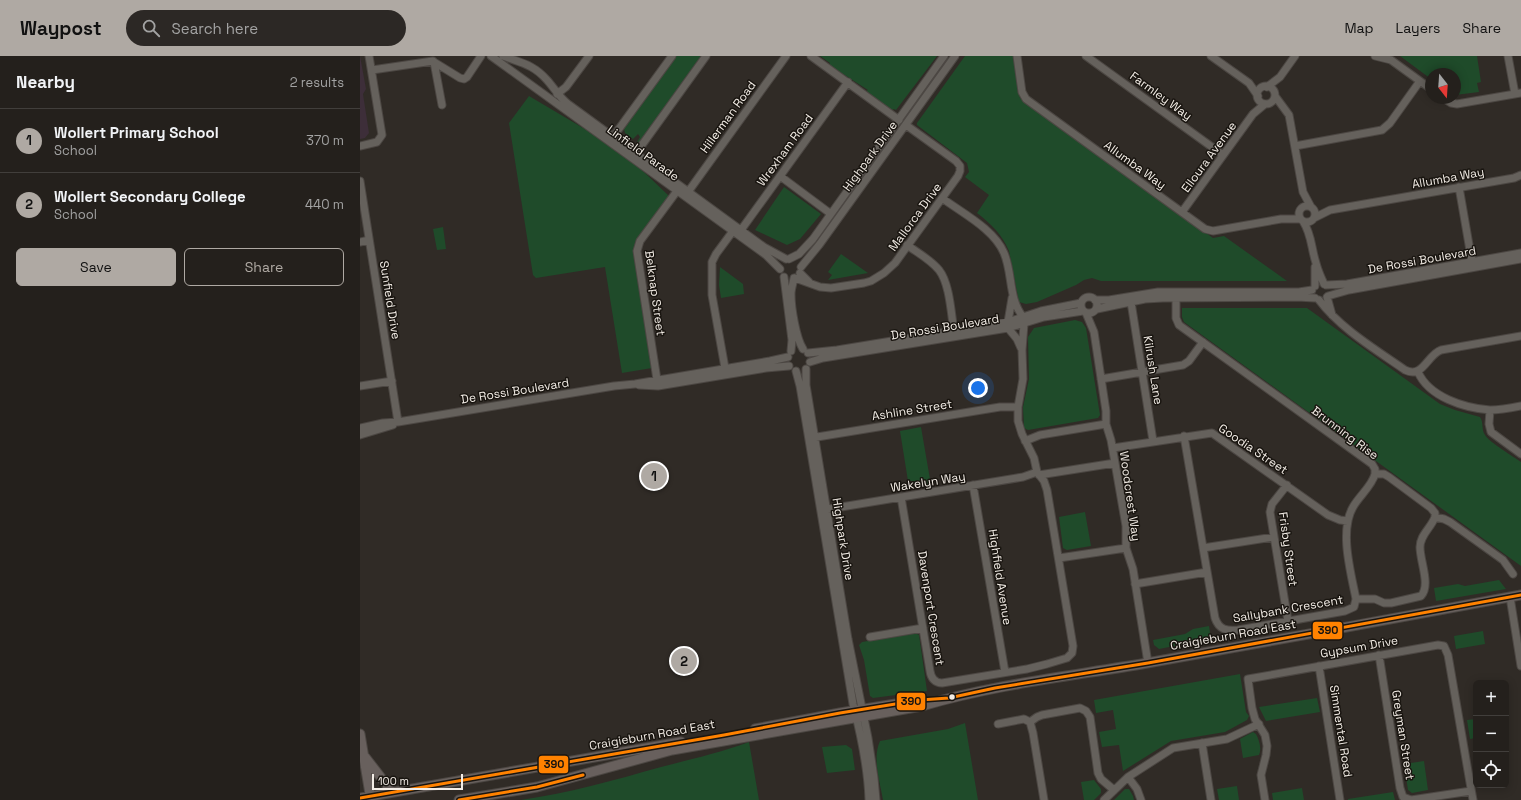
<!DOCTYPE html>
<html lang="en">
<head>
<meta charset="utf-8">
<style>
	:root { --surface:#24201c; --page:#2c2825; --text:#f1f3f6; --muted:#a3a3a3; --line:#413e3b; --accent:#afa9a3 }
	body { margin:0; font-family:"Space Grotesk",sans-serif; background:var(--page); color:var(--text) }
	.controls { position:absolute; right:12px; bottom:12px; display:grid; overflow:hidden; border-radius:6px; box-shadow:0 2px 10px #0003 }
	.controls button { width:36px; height:36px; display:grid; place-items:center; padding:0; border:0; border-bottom:1px solid var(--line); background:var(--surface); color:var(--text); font:20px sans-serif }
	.compass { position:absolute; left:1065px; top:12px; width:36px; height:36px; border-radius:50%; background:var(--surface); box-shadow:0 2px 10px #0003; rotate:163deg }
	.scale { position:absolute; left:12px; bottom:10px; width:91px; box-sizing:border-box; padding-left:4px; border:2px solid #f3ede6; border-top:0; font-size:11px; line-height:14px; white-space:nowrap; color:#f3ede6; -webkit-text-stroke:3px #191510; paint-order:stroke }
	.you { position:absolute; left:618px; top:332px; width:14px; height:14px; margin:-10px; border:3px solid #fff; border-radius:50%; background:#1a73e8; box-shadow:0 0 0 6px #1a73e833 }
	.badge { display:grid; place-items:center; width:26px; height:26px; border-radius:50%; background:var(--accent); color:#111; font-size:13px; font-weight:700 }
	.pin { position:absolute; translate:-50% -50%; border:2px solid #fff; box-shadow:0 1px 4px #0006 }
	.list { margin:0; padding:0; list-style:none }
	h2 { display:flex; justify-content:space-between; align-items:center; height:52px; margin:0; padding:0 16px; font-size:17px }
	h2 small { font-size:13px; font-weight:400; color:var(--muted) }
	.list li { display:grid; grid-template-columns:26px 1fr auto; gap:12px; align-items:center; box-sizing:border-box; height:64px; padding:0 16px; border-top:1px solid var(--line) }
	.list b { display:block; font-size:15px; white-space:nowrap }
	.list p { margin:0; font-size:13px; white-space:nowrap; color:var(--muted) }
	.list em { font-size:13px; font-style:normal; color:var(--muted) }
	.actions { display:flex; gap:8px; padding:12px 16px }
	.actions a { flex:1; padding:9px 0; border:1px solid var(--accent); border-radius:6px; text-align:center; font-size:14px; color:var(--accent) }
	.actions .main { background:var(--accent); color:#111 }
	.icon { flex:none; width:22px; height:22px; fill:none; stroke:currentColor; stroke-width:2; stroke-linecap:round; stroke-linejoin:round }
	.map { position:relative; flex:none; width:1161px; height:744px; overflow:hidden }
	header { display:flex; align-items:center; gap:24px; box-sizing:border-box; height:56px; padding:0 20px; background:var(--accent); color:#111 }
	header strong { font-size:19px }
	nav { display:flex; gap:22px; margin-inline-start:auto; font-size:14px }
	.search { width:280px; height:36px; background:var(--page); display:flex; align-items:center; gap:10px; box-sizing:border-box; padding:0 14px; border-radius:22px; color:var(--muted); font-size:15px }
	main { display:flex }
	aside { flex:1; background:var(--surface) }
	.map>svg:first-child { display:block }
</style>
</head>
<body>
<header>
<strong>Waypost</strong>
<div class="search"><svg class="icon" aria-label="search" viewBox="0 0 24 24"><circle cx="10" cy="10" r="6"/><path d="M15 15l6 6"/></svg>Search here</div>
<nav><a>Map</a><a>Layers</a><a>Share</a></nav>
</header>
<main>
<aside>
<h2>Nearby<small>2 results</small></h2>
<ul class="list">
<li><span class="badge">1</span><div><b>Wollert Primary School</b><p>School</p></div><em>370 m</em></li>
<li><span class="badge">2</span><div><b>Wollert Secondary College</b><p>School</p></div><em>440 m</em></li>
</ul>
<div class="actions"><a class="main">Save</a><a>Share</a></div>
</aside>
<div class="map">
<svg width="1161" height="744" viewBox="0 0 1161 744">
	<rect width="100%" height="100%" fill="#302b26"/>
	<path fill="#3d2e39" d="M0 0 6 33 3 38 9 77 5 82 0 83Z"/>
	<path fill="#1f4b2a" d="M316 0H341L281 85 277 86 280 81 278 78 273 83 265 77 264 73Z
		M460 0H577L536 54 534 53 532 54 506 35 508 34 469 9 470 7Z
		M605 0H653L660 42 853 182 864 180 927 225H741L732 222 724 224 716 229 677 246 666 248 659 246 649 195C642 178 631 168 617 157L629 139 605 121 609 116 607 107 557 69V67Z
		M1040 0H1117L1121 26 1117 27 1119 36 1095 39V18H1071V23Z
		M169 40 262 95 309 140 278 182 274 194 292 312 262 317 245 211 176 222 173 219 149 67Z
		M424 131 461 158 440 183 427 189 395 174Z
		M83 171 86 193 77 194 73 173Z
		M481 198 508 217 468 224 472 219 468 216Z
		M360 211 383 228 384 238 361 242 359 229Z
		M822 252H947L1080 348 1095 354 1120 361C1124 367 1121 373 1125 379 1130 387 1153 400 1161 406V510L824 266 822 261Z
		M715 264 722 266 726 272 740 359 738 362 668 374 664 372 663 351 669 323 668 281 674 272Z
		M561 371 571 429 553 432 552 425H548L540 375Z
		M725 456 731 490 707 494 703 492 699 461Z
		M1139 524 1146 533 1076 545 1074 532 1098 528 1105 530Z
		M849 570 851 583 799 593 794 589 793 584 825 578 833 573Z
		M1123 575 1125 588 1096 593 1094 580Z
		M555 577 559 579 567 635 513 642 510 640 504 604 499 589 502 586Z
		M880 618 886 656 889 660 887 664 865 676 811 685 763 715 759 689 742 691 739 676 756 673 753 654 736 657 734 644Z
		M957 642 960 656 906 665 899 651Z
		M1116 663V682L1110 683 1107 664Z
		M605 667 618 744H523C520 726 512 702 520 685L588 673Z
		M893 676 896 678C899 684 902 692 899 699L883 702 880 683Z
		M389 686 399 744H161C209 737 255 724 301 711 332 703 359 697 389 686Z
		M486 689 492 693 495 714 467 717 462 691Z
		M1064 705 1068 734 1052 737 1048 734 1044 708Z
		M734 724 741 733V737L734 744H724L721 726Z
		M877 730 879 744H859L857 733Z
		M942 732 944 744H913L912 737Z
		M765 733H769L773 740 774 744H754Z
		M1033 736 1035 744H988V743Z"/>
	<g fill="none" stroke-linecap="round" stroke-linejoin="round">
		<g stroke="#4c4743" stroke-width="9">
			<path id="minor" d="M131 0 406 199 420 213
				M143 0C161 7 173 8 187 24 195 33 199 41 208 48L404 191 426 203
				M451 0 539 64
				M657 0 662 36 666 43 845 173 853 175 921 163H940
				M726 0 863 99
				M851 0 889 27 898 40
				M1015 0 1031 4 1071 33
				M1148 0 1155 38
				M74 6 100 22 104 23 107 21 121 0
				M12 14 73 5 74 6 82 49
				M897 39a9 9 0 1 1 18 0a9 9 0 1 1-18 0Z
				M907 31 920 21 935 0
				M197 38 206 31 229 0
				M915 40 929 59 943 136 951 151
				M1083 42 1091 47 1097 48 1161 37
				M253 81 312 0
				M0 90 17 86 22 79 9 0
				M935 90 1022 74 1030 67 1060 25
				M274 100 346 0
				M420 120 471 158
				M0 125 38 366
				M1099 131 1112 206
				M328 136 426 0
				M582 142C602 157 634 173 644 197 653 218 648 242 663 261
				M939 158a8 8 0 1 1 16 0a8 8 0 1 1-16 0Z
				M822 156 893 58 905 48
				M954 162 970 154 1154 122 1161 119
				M943 165C952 179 951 192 956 207 958 215 961 221 964 228
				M381 174 488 26
				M0 186 9 184
				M547 189C558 197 571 204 579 214 590 228 591 258 594 275
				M429 203 439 198 453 183 584 0
				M441 211 459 189 595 0
				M440 217 449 226
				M424 221 432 284 431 295
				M434 222C433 228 431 233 431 238 431 252 436 282 443 293
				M435 222 460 231 471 232 504 227 511 225 524 217 535 207 598 120 600 115V110L596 105 546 69
				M966 229 987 228 1161 197
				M955 230V211
				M968 240 989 234 1161 203
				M721 249a8 8 0 1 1 16 0a8 8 0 1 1-16 0Z
				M967 241 972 259
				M816 242V262L819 269 1012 408 1015 413V418H1024L1029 421 1071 452 1075 457V461L1084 463 1090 466 1143 504 1153 518
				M735 244H749L798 236H939L952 234
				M959 244C981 273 1015 293 1045 314 1063 323 1067 299 1081 294L1161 280
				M771 246 793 385
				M737 253 785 243 803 242 937 241 955 242
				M726 257 734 276 746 355V368L751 384 766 470V492L773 513 788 607
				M648 266 652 242
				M648 272 657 283 661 292
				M448 297 477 294 648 266 681 255 721 247
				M450 306 463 302 648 272 684 261 723 255
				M365 312 352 239V206L356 198 373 175
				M446 313V329L488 583 508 682 514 722 516 744
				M436 315 440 330 493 648C501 679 508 712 509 744
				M1058 316C1069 341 1104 352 1130 354 1140 354 1151 352 1161 350
				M741 323 823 309 829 305 843 286
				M279 329 298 330 406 312 429 310
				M0 330 32 325
				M298 330 277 195 280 185 317 135
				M1130 354 1129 368 1131 376 1161 398
				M0 372 23 367 38 366 254 330 275 328 410 305 428 301
				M0 379 33 369
				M824 380 855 562C859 574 867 575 878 574L985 555 994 551 996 543H1015L1024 547H1031L1061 540C1071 529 1060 506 1060 491 1060 479 1071 472 1075 461
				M451 382 640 351H658
				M665 385 680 379 746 368
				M753 392 852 377 968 459 980 464 988 465
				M679 419 755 407
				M613 429 645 616
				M927 429 912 448 910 456 928 565
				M541 441 570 615C571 622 575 627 582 627L667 613 687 608 707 602 712 597 713 590 687 434 684 425 677 416 674 402 662 378 658 365V351L663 323 662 294 664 268
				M463 454 663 421 677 416
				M843 492 914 481
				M699 502 766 492
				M775 528 847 516
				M1150 541 1161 610
				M996 543C991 517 979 475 993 451 999 440 1012 430 1015 418
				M510 581 563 572
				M1019 599 1040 732 1043 741 1051 744 1111 735
				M959 610 980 744
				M670 666 677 661 682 659 720 652 726 655 730 661 738 717 741 723 754 734
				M638 668 664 663 670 666 673 677 684 744
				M842 687 851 744
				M768 721 777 733 781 744
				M744 744 768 721 813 692 867 683 899 668
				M905 744 901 719 906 699 907 690 905 679 895 663 892 652 888 623 1078 589 1084 590 1088 599 1113 744"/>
		</g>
		<g stroke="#4c4743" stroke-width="11">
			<path id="major" d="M395 673 480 657 548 646
				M0 678 11 744
				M5 701 32 736
				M0 742 321 686
				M99 744 177 731 312 694 562 650C636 628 712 620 787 607 912 585 1036 562 1161 539"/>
		</g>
		<use href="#minor" stroke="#65615c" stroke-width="7"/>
		<use href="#major" stroke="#68605d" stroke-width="9"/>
		<g stroke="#191510" stroke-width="6">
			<path id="bus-1" d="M0 742 364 679 480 657 560 644 589 642 635 632 788 607 1161 539
				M99 744 177 731 223 719"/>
		</g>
		<use href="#bus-1" stroke="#ff8200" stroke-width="3"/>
	</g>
	<circle fill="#f3ede6" stroke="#191510" stroke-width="1.5" cx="592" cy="641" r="3.5"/>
	<g text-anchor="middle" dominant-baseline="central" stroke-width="3" stroke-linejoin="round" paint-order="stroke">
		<g font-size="12" fill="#f3ede6" stroke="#191510">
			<text transform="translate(801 40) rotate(36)">Farmley Way</text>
			<text transform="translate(368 61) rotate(-54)">Hillerman Road</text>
			<text transform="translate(425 94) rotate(-54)">Wrexham Road</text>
			<text transform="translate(283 97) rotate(36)">Linfield Parade</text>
			<text transform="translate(510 100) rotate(-54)">Highpark Drive</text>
			<text transform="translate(849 101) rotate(-54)">Elloura Avenue</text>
			<text transform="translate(775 109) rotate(36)">Allumba Way</text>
			<text transform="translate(1088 122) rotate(-10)">Allumba Way</text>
			<text transform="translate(555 161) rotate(-54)">Mallorca Drive</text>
			<text transform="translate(1062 204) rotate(-10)">De Rossi Boulevard</text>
			<text transform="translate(295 237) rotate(82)">Belknap Street</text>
			<text transform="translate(30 244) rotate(81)">Sunfield Drive</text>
			<text transform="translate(585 271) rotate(-9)">De Rossi Boulevard</text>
			<text transform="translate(793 314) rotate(81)">Kilrush Lane</text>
			<text transform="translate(155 335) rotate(-9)">De Rossi Boulevard</text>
			<text transform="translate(552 354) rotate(-9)">Ashline Street</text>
			<text transform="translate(985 377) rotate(37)">Brunning Rise</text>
			<text transform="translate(893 393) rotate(34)">Goodia Street</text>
			<text transform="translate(568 426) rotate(-9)">Wakelyn Way</text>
			<text transform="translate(770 440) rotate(82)">Woodcrest Way</text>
			<text transform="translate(483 483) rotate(81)">Highpark Drive</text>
			<text transform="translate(928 493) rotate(82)">Frisby Street</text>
			<text transform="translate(640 521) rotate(81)">Highfield Avenue</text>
			<text transform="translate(571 552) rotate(81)">Davenport Crescent</text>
			<text transform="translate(928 553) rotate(-10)">Sallybank Crescent</text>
			<text transform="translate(873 579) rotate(-10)">Craigieburn Road East</text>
			<text transform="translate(999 591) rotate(-10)">Gypsum Drive</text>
			<text transform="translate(981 675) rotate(81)">Simmental Road</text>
			<text transform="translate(292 679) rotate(-10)">Craigieburn Road East</text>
			<text transform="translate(1043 679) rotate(81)">Greyman Street</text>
		</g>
	</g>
	<g stroke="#191510" stroke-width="1.5">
		<rect x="952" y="565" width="31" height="19" rx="4" fill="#ff8200"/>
		<rect x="536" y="636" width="30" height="19" rx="4" fill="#ff8200"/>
		<rect x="178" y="699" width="31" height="19" rx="4" fill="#ff8200"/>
	</g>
	<g font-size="11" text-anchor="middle" font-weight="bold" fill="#111">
		<text x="968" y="578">390</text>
		<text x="551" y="649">390</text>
		<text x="194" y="712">390</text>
	</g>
</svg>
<div class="controls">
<button>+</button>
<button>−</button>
<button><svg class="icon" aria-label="locate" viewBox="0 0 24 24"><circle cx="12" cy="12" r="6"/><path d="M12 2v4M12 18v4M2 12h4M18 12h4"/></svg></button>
</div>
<svg class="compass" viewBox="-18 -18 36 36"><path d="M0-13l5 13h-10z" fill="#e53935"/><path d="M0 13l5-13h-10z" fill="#a3a3a3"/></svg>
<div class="scale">100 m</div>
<div class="you"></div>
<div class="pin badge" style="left:294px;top:420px">1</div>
<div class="pin badge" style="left:324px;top:605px">2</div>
</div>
</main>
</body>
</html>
